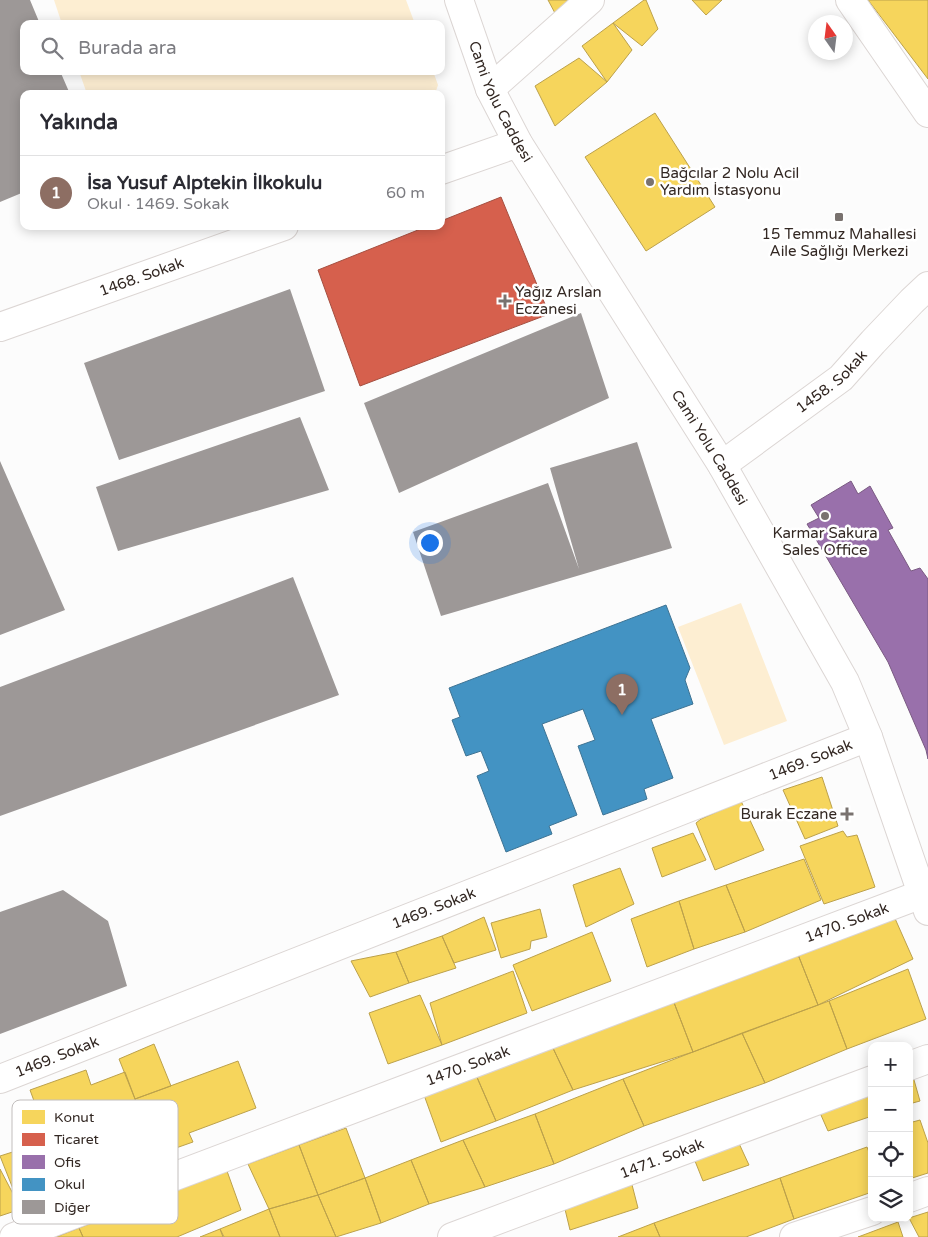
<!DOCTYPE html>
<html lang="tr">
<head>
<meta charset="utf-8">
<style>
	:root { --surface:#fff; --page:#f2f2f3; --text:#2b2b33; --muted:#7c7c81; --line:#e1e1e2; --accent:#79726f }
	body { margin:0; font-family:"Varela Round",sans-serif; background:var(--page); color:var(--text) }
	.controls { position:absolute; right:15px; bottom:15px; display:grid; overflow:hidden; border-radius:10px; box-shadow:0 2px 12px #0003 }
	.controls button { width:45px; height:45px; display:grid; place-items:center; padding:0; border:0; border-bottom:1px solid var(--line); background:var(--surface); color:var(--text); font:25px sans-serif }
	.compass { position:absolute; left:808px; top:15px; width:45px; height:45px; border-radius:50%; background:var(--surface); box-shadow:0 2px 12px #0003; rotate:346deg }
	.you { position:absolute; left:429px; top:542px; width:18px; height:18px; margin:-12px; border:4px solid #fff; border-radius:50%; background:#1a73e8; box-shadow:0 0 0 8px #1a73e833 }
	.badge { display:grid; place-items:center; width:32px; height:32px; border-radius:50%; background:var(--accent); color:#fff; font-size:16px; font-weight:700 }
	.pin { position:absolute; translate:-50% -41px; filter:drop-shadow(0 1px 2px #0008) }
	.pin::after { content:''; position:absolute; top:26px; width:18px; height:15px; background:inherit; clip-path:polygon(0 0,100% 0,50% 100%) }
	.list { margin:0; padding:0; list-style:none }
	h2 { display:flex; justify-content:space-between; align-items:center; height:65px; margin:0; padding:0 20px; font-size:21px }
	h2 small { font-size:16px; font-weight:400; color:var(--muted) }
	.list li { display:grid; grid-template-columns:32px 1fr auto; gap:15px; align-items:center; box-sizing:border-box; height:75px; padding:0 20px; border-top:1px solid var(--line) }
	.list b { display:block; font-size:19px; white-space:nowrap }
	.list p { margin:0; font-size:16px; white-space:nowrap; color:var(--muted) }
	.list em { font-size:16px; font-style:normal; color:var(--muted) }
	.icon { flex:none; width:28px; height:28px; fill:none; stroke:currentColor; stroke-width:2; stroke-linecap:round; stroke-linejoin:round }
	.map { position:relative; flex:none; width:928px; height:1237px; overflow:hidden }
	.search { position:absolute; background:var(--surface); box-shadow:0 2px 12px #0003; left:20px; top:20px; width:425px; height:55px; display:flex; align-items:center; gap:12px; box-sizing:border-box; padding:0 18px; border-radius:10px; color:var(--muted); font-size:19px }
	.panel { position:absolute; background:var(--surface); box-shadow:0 2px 12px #0003; left:20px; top:90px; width:425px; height:140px; border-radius:10px }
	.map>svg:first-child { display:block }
</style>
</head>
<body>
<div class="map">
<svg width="928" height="1237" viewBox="0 0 928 1237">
	<rect width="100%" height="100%" fill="#fcfcfc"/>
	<path fill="#fdeed2" d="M54 0H406L415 24H62Z
		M79 71H433L438 85 435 94H87Z
		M741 603 787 721 724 745 678 627Z"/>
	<path fill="#f6d55c" stroke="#bca14b" d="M548 0H572L556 15Z
		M644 0H646L658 29 642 46 613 23Z
		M692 0H722L706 15Z
		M868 0H928V79Z
		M613 23 632 50 607 82 582 46Z
		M579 58 607 82 555 126 535 86Z
		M655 113 715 207 646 251 585 157Z
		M822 777 838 826 805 839 783 790Z
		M741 801 764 850 715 870 696 823 701 819Z
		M843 831 847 837 857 835 875 887 824 904 800 846Z
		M693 833 706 860 662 877 652 848Z
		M804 859 821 900 745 932 726 885Z
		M620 868 634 904 586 927 573 885Z
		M726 885 745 932 694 949 679 901Z
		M679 901 694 949 647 967 631 919Z
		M540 909 547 937 531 941 530 949 501 958 491 923Z
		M893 914 913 959 818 1005 797 952Z
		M484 917 496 950 454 963 442 936Z
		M592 932 611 981 532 1011 513 965Z
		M442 936 456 968 409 983 396 952Z
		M396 952 409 983 370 997 351 961Z
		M797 952 818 1005 693 1052 673 1000Z
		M908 969 926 1019 847 1049 829 1001Z
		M513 971 527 1013 442 1045 430 1003Z
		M420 995 442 1045 388 1064 369 1013Z
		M673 1000 693 1052 573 1090 551 1044Z
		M829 1001 847 1049 765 1083 742 1033Z
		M742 1033 765 1083 644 1126 623 1079Z
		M154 1044 171 1086 135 1099 119 1059Z
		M551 1044 573 1090 496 1121 476 1075Z
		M238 1061 256 1108 189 1133 193 1142 156 1155 135 1099Z
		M86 1070 91 1085 125 1072 156 1155 66 1188 30 1090Z
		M909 1073H912L920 1101 909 1104Z
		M476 1075 496 1121 441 1142 424 1095Z
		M623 1079 644 1126 554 1164 535 1114Z
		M869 1088 872 1100V1116L828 1131 817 1106Z
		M535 1114 554 1164 485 1187 463 1140Z
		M920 1120 928 1143V1173L909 1179V1123Z
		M346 1128 365 1178 318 1195 299 1145Z
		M736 1137 749 1165 703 1181 691 1151Z
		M463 1140 485 1187 429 1204 411 1160Z
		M41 1143 57 1195 21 1209 0 1156Z
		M299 1145 318 1195 269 1209 248 1164Z
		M867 1147 872 1160V1192L794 1219 780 1178Z
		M411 1160 429 1204 381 1223 365 1178Z
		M0 1169 21 1209 0 1216Z
		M227 1171 241 1210 177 1237H83L79 1228Z
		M630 1177 638 1208 570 1230 563 1201Z
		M365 1178 381 1223 336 1237 318 1195Z
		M780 1178 794 1219 746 1237H660L654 1223Z
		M318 1195 336 1237H280L269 1209Z
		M269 1209 280 1237H224L220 1229Z
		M928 1212V1237H919L909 1218Z
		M898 1222 903 1237H858Z
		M654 1223 660 1237H618Z
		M79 1228 83 1237H56Z
		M220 1229 223 1237H200Z"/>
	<path fill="#d6604d" stroke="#a54f40" d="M501 197 549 314 360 386 318 270 428 226H441V221Z"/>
	<path fill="#9970ab" stroke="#7a5a82" d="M851 481 858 494 870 486 893 528 888 530 911 571 920 568 928 579V759L926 750 888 662 807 524 819 518 811 505Z"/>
	<path fill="#4393c3" stroke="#3e7393" d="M666 605 690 668 685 680 693 704 651 719 673 778 644 789 647 799 603 815 578 746 595 740 583 709 542 724 577 815 549 826 552 834 506 852 477 776 489 771 481 751 466 756 452 720 460 717 449 688Z"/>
	<path fill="#9d9897" d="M0 0H30L40 24H24V71H60L70 94H24V192L0 202Z
		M290 289 325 391 119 460 84 363Z
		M581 313 609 398 399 493 364 403Z
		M300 417 329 490 118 551 96 487Z
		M637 442 672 548 441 616 413 532 548 483 579 569 550 468Z
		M0 461 65 610 0 635Z
		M293 577 339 695 0 816V687Z
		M63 890 108 921 127 986 0 1034V912Z"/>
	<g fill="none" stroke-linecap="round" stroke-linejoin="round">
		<g stroke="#dcd6d4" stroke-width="30">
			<g id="street">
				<path d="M850 0 928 113"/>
				<path d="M490 89 590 0"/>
				<path d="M441 170 518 143"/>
				<path id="s1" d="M0 327 284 226"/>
				<path id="s2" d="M722 465 841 378 873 342 912 301 928 286"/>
				<path d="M909 1066 928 1059"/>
				<path id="s3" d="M0 1079 868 737"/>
				<path d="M909 1198 928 1191"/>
				<path id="s4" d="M14 1237 922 894"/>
				<path id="s5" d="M452 1237 872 1080"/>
				<path d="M794 1237 872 1211"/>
			</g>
		</g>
		<g stroke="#dcd6d4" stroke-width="30">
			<g id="secondary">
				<path id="s6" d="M459 0 490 89 518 143 722 465 845 682 868 737 928 911"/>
			</g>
		</g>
		<use href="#street" stroke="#fff" stroke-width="28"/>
		<use href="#secondary" stroke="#fff" stroke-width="28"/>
	</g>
	<g fill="#79726f" stroke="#fff" stroke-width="2">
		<circle cx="650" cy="182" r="5"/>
		<rect x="834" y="212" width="10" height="10" rx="2.5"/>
		<path d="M502.5 293.5h5v5h5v5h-5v5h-5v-5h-5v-5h5z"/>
		<circle cx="825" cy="516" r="5"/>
		<path d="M844.5 806.5h5v5h5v5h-5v5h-5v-5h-5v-5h5z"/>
	</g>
	<g text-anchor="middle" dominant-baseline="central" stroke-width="5" stroke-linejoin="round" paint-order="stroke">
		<g font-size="15" fill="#332823" stroke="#fff">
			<text stroke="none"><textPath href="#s6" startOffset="110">Cami Yolu Caddesi</textPath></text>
			<text stroke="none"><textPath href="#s1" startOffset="150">1468. Sokak</textPath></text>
			<text stroke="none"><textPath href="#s2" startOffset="138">1458. Sokak</textPath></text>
			<text stroke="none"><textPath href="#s6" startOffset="515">Cami Yolu Caddesi</textPath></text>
			<text stroke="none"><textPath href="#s3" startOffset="871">1469. Sokak</textPath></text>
			<text stroke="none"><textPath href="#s3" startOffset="466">1469. Sokak</textPath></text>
			<text stroke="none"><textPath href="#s4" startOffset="890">1470. Sokak</textPath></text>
			<text stroke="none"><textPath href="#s3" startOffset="61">1469. Sokak</textPath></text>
			<text stroke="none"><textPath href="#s4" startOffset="485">1470. Sokak</textPath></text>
			<text stroke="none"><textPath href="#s5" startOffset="224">1471. Sokak</textPath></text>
		</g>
		<g font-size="15" fill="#332823" stroke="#fff" text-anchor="start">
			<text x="660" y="173">Bağcılar 2 Nolu Acil<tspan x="660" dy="17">Yardım İstasyonu</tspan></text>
			<text x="839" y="234" text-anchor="middle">15 Temmuz Mahallesi<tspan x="839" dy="17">Aile Sağlığı Merkezi</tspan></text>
			<text x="515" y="292">Yağız Arslan<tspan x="515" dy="17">Eczanesi</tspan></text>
			<text x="825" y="533" text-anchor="middle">Karmar Sakura<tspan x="825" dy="17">Sales Office</tspan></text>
			<text x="837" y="814" text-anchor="end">Burak Eczane</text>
		</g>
	</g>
	<rect x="12" y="1100" width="166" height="124" rx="8" fill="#fff" stroke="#c2bebd" stroke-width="1"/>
	<rect x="22" y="1110" width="23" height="14" fill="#f6d55c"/>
	<rect x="22" y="1133" width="23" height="13" fill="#d6604d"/>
	<rect x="22" y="1155" width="23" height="14" fill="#9970ab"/>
	<rect x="22" y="1178" width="23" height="13" fill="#4393c3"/>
	<rect x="22" y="1200" width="23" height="14" fill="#9d9897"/>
	<g font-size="14" fill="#332823">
		<text x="54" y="1122">Konut</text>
		<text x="54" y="1144">Ticaret</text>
		<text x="54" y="1167">Ofis</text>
		<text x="54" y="1189">Okul</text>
		<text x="54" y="1212">Diğer</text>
	</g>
</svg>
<div class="controls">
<button>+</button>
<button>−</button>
<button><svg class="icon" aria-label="locate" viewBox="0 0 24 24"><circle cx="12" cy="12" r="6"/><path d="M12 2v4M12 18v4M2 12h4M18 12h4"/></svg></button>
<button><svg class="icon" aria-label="layers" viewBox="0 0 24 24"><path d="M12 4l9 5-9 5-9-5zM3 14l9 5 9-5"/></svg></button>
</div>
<svg class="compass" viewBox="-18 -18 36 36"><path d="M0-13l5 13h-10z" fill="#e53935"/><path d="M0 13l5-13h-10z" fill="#7c7c81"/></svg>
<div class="you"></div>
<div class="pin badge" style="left:622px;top:715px;background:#8d6e63">1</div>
<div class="search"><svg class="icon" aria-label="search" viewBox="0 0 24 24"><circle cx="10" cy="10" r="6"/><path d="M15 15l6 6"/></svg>Burada ara</div>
<section class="panel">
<h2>Yakında<small></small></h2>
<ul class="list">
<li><span class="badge" style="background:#8d6e63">1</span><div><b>İsa Yusuf Alptekin İlkokulu</b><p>Okul · 1469. Sokak</p></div><em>60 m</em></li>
</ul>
</section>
</div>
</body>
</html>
